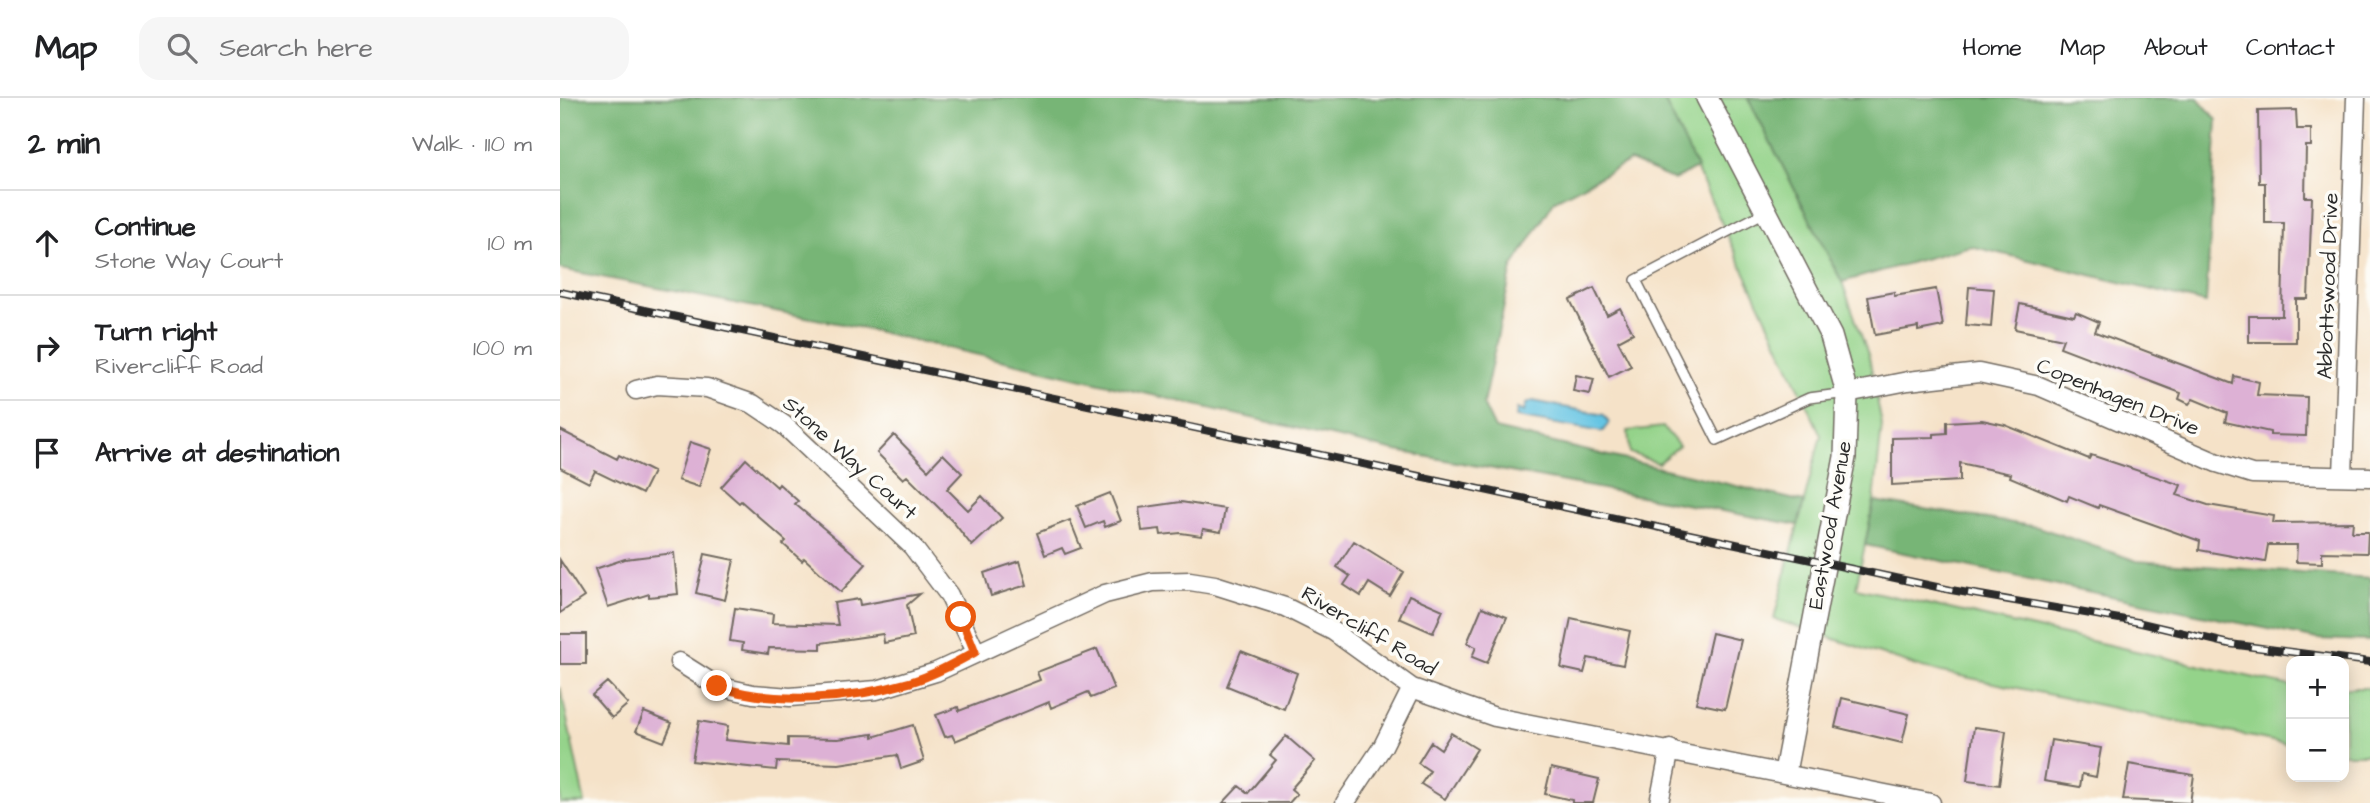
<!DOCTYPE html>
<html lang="en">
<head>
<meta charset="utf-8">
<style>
	:root { --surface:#fff; --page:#f6f6f6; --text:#202124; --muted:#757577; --line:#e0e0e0 }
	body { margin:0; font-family:"Architects Daughter",sans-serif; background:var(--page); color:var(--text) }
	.controls { position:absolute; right:21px; bottom:21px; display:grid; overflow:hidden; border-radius:14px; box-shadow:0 4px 18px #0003 }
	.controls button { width:63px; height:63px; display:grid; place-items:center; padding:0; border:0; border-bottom:2px solid var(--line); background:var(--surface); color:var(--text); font:35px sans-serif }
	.stop { position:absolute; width:21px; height:21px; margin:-16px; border:5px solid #ea580c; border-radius:50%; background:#fff }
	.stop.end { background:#ea580c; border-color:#fff; box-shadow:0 2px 7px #0008 }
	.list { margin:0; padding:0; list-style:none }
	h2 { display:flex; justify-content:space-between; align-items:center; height:91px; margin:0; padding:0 28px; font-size:30px }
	h2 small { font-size:23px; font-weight:400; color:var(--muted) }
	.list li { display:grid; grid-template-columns:46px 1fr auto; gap:21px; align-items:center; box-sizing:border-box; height:105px; padding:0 28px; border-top:2px solid var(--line) }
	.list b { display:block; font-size:26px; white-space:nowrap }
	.list p { margin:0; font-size:23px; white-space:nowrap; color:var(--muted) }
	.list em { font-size:23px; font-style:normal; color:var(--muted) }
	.icon { flex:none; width:38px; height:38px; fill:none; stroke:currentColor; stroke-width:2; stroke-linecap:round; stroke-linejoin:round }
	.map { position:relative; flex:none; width:1810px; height:705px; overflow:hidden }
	header { display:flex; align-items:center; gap:42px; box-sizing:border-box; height:98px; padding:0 35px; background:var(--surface); border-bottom:2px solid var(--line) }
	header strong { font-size:33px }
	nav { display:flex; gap:38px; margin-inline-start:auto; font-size:24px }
	.search { width:490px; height:63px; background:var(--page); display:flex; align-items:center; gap:18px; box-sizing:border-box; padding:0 24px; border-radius:21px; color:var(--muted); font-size:26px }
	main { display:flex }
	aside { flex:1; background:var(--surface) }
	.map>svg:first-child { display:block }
</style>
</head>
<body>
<header>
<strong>Map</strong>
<div class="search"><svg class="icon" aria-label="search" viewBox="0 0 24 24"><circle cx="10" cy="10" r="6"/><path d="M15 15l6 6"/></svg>Search here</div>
<nav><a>Home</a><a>Map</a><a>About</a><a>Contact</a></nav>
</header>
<main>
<aside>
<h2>2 min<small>Walk · 110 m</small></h2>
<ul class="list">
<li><svg class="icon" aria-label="ahead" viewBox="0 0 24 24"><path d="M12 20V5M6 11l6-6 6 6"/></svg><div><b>Continue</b><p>Stone Way Court</p></div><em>10 m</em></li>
<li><svg class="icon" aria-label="right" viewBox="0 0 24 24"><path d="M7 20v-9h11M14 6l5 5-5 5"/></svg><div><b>Turn right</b><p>Rivercliff Road</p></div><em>100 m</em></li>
<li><svg class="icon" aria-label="arrive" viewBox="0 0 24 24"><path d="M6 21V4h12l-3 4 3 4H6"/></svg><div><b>Arrive at destination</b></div></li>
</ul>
</aside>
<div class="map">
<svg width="1810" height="705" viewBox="0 0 1810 705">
	<rect width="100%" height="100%" fill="#fdfcf7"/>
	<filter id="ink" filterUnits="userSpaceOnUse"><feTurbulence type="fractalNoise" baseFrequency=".0143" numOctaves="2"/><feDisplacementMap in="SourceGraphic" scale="14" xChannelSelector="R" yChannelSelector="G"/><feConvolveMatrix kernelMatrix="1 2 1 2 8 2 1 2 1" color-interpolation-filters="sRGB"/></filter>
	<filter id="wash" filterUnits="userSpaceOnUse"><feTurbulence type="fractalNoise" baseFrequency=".00686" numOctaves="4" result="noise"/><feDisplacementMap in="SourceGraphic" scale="28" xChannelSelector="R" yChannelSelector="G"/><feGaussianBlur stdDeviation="1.57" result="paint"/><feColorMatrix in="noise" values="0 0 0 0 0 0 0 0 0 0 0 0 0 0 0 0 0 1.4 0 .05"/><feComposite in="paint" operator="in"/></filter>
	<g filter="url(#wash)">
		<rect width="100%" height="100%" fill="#f5e2c8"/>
		<path fill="#94d38a" stroke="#607f5a" stroke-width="2" d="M1103 0H1188L1282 184 1309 259 1322 327 1314 403 1296 490 1731 588V647L1362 570 1214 521 1261 337Z
			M1103 329 1119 348 1098 365 1070 355 1068 333Z
			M0 589 25 705H0Z
			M1784 590H1810V656H1784Z"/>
		<path fill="#77b576" stroke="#517050" stroke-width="2" d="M0 0H1103L1137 70 1114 82 1070 63 995 102 952 170 923 306 935 331 1244 404 1238 427 831 352 297 229 0 171Z
			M1188 0H1638L1657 22 1646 205 1410 148 1282 184Z
			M1314 403 1478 429 1577 463 1810 480V543L1757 541 1305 447Z"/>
		<path fill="#65c4e3" stroke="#487887" stroke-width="2" d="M973 303 1044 317 1049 325 1042 334 956 319 957 311 964 314 966 306Z"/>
		<g id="blocks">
			<path fill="#ddb1d5" d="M1736 12 1737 31H1751V48H1746L1745 99H1752L1748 201H1736V244H1689V218H1722L1724 125H1705V85H1699L1698 13Z
				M1409 189 1434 191 1431 229 1406 227Z
				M1034 190 1047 217 1060 210 1073 235 1058 243 1071 268 1049 279 1010 202Z
				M1376 191 1383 228 1358 233V229L1315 237 1308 199 1334 194V198Z
				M1460 206 1514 218 1516 214 1539 224 1535 234 1673 286 1674 278 1699 284 1697 297 1747 299 1746 338 1710 337V334L1665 324 1667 315 1633 301 1629 306 1619 301 1621 295 1500 249 1503 241 1455 231Z
				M1016 277 1034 281 1030 296 1013 293Z
				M1422 322 1445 327 1529 361 1531 357 1621 387 1617 397 1648 407 1714 418 1713 425 1793 424 1792 434H1808L1807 455 1762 454V465L1736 464 1737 447H1708L1705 464 1639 452 1640 443 1539 407 1538 410 1509 398 1507 403 1450 379 1451 376 1400 365V383L1332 387V340L1374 339V336L1387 335V324Z
				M0 332 57 361 59 357 93 374 82 396 35 373 29 385 0 370Z
				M334 337 368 372 383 356 402 375 387 391 408 412 422 398 442 420 412 448 394 425 347 378 343 381 317 355Z
				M130 344 151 351 139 389 118 382Z
				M186 361 217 389 219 386 238 403 235 406 306 466 281 494 244 460 242 463 223 446 226 443 181 403 179 405 161 389Z
				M550 395 561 423 545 429 543 423 526 430 517 408Z
				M621 404 665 411 661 434 643 431 641 438 621 435 601 437 600 431 582 433 579 410Z
				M510 422 521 450 505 456 502 450 485 457 477 435Z
				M794 443 844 474 830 498 809 485 801 498 784 487 790 478 777 469Z
				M114 455 118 496 89 499V496L48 509 35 471 65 461Z
				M145 456 174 462 165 502 136 495Z
				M0 462 24 499 0 515Z
				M460 463 467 487 431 498 424 475Z
				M360 496 347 507 354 539 324 545 323 536 261 545V551L209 550 208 556 182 552 183 545 170 543 175 510 213 516 212 525 278 527 274 505 299 501 300 507Z
				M849 497 883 512 873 535 839 520Z
				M922 509 947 519 927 565 912 559 916 549 907 545Z
				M1011 520 1070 533 1063 567 1028 560 1024 575 1001 570Z
				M1152 535 1181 542 1165 611 1136 605Z
				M0 536H26V566H0Z
				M537 551 554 591 531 600 528 594 491 610 489 604 395 643 392 637 385 639 376 617 398 609 399 613 480 582 477 574Z
				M681 553 737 575 724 611 667 588Z
				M47 584 68 606 52 620 32 597Z
				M1282 600 1349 616 1342 645 1275 629Z
				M84 614 112 625 104 644 76 633Z
				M139 623 168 628 165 642 228 648V640L278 641 313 636V639L353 627 364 663 341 671 337 657 279 666 217 664 216 672 132 663Z
				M1414 629 1446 633 1439 687 1407 683Z
				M891 635 917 651 885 701 861 686 870 673 858 665 871 644 881 651Z
				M726 638 755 663 731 691 737 696 729 705H663L679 688 688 695 716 662 710 657Z
				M1491 642 1541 650 1536 679 1522 676 1520 689 1484 683Z
				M1569 666 1634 677 1630 705 1563 702Z
				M991 670 1039 681 1033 705H1012V702L985 696Z"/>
		</g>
	</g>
	<g filter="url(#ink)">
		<use href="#blocks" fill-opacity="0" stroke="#726b62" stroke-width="2"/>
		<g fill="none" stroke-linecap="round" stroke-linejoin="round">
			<g stroke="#726b62" stroke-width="12">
				<path id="service" d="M1205 114 1076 182 1157 342 1249 300 1287 295"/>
			</g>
			<g stroke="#726b62" stroke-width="21">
				<path id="minor" d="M76 292 97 287 147 290 193 306 224 327 352 448 389 497 416 554
					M1287 295 1348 283 1419 275 1479 288 1657 365 1692 376 1810 379
					M1783 378 1796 0
					M119 564 157 588 193 596 230 599 317 592 376 574 545 496 593 484 630 483 655 487 725 509 773 533 852 590 935 619 1371 705
					M785 705 823 648 852 590
					M1099 705 1110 651"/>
			</g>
			<g stroke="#726b62" stroke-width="24">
				<path id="tertiary" d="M1147 0 1271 238 1287 295 1285 359 1225 674"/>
			</g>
			<use href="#service" stroke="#fff" stroke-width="9"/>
			<use href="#minor" stroke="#fff" stroke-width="18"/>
			<use href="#tertiary" stroke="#fff" stroke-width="21"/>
			<g stroke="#2b2b2b" stroke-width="8">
				<path id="rail" d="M0 194 1391 492 1577 524 1670 546 1810 564"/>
			</g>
			<use href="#rail" stroke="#fdfcf7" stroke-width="5" stroke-dasharray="16" stroke-linecap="butt"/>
		</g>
	</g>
	<g fill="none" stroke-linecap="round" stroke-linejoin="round" filter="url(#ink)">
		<path stroke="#ea580c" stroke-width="9" d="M157 588C215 608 293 601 351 584 374 577 395 565 415 554L401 519"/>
	</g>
	<g text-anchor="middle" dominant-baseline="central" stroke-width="7" stroke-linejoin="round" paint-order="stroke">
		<g font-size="21" fill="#2b2b2b" stroke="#fdfcf7">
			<text transform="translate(1768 188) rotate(-88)">Abbottswood Drive</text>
			<text transform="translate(1558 299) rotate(22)">Copenhagen Drive</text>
			<text transform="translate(290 360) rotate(42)">Stone Way Court</text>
			<text transform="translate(1270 427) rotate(-80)">Eastwood Avenue</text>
			<text transform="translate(809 533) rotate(31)">Rivercliff Road</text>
		</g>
	</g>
</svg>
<div class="controls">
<button>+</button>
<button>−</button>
</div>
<div class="stop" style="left:401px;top:519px"></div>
<div class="stop end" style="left:157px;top:588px"></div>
</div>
</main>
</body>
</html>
